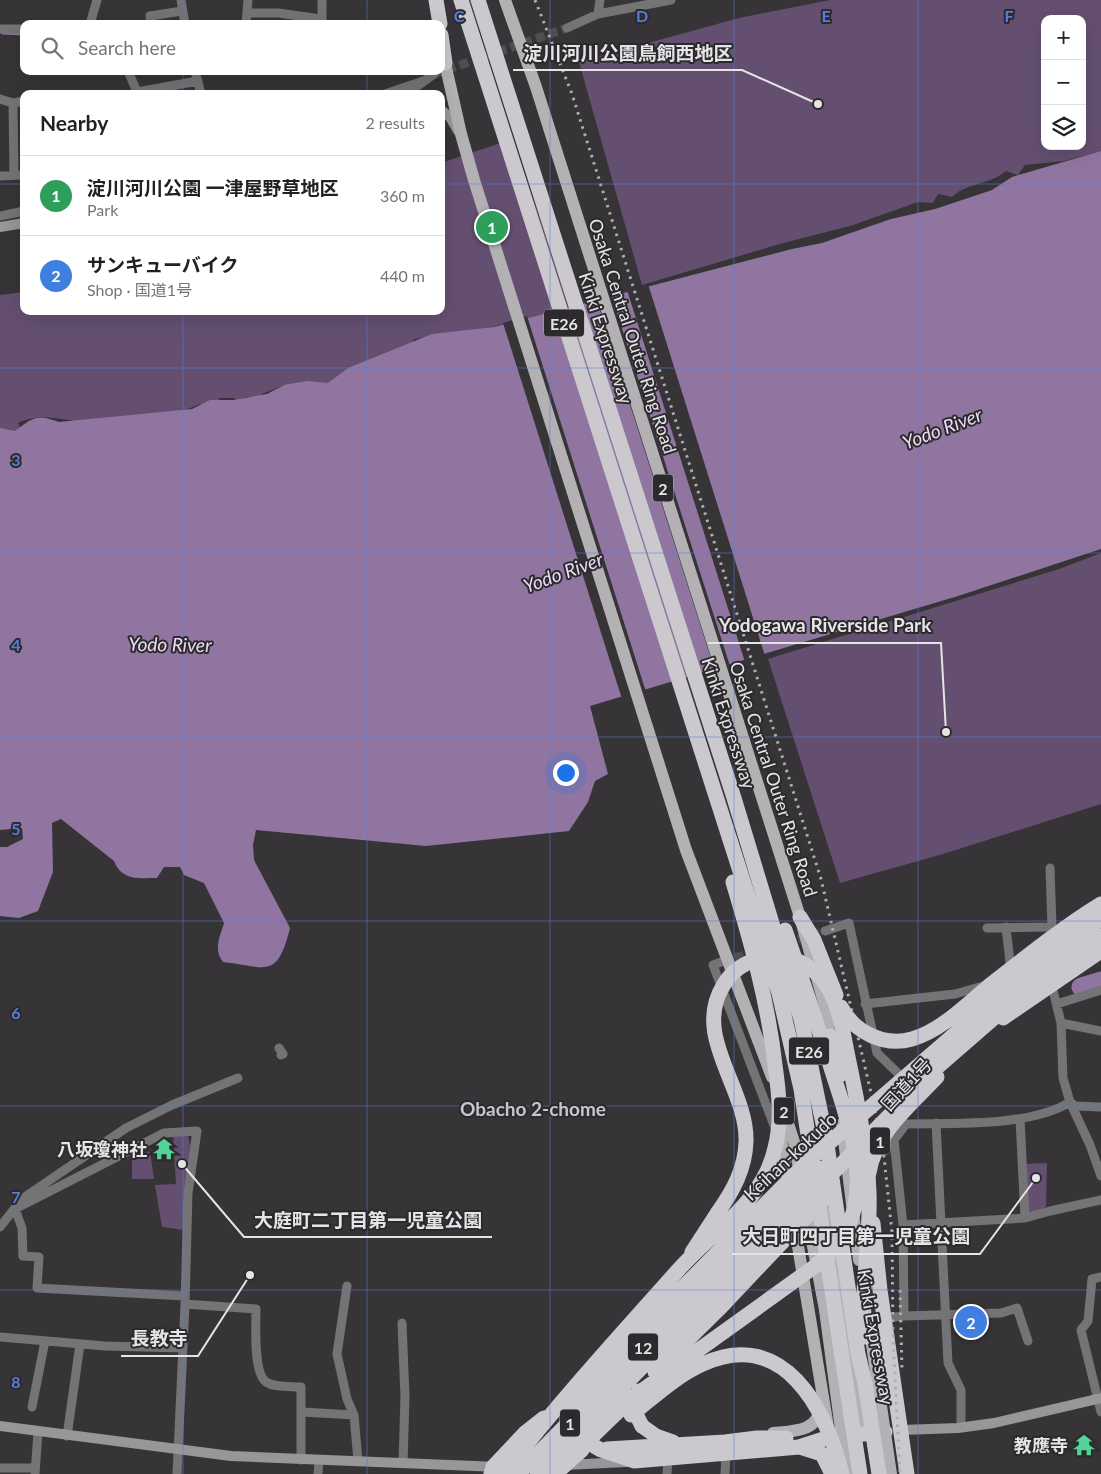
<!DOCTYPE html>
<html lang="en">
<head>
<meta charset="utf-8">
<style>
	:root { --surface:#fff; --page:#f6f6f6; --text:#202124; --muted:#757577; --line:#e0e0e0; --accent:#367158 }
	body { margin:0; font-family:Lato,"Noto Sans JP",sans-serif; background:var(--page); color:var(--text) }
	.controls { position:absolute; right:15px; top:15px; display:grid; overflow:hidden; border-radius:10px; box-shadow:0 5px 20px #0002 }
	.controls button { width:45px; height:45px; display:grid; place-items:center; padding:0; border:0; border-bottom:1px solid var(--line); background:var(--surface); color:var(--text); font:25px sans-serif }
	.you { position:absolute; left:565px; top:772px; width:18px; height:18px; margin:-12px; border:4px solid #fff; border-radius:50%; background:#1a73e8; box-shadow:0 0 0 8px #1a73e833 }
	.badge { display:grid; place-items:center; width:32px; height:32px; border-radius:50%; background:var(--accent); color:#fff; font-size:16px; font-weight:700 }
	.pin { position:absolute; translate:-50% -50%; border:2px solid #fff; box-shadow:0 1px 5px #0006 }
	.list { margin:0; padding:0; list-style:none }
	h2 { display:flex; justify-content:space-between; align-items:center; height:65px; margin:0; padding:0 20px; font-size:21px }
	h2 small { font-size:16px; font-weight:400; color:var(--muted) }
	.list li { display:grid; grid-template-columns:32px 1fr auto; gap:15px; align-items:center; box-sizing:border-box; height:80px; padding:0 20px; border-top:1px solid var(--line) }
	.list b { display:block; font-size:19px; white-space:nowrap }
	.list p { margin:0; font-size:16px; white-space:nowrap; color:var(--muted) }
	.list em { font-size:16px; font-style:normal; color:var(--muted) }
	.icon { flex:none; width:28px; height:28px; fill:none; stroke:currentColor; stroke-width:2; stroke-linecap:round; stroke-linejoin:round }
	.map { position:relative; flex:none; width:1101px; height:1474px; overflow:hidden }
	.search { position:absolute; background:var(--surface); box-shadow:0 5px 20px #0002; left:20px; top:20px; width:425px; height:55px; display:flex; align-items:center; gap:12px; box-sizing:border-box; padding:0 18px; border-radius:10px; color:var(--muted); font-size:19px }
	.panel { position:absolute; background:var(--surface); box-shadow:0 5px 20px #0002; left:20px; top:90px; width:425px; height:225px; border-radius:10px }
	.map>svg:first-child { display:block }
</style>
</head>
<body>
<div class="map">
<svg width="1101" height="1474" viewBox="0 0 1101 1474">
	<rect width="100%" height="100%" fill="#363437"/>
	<path fill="#644f70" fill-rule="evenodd" d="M830 0H1101V151L1064 161 1025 165 1018 175 1006 171C989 185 966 183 952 197L938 194 933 203 918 202 850 226 783 243 642 285 579 62 739 18ZM1045 19H1082V146H1045Z
		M512 139 571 307 488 328 414 339 409 349 327 386 284 385 262 394 259 400 246 397 239 401 233 398H219L221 407 200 404 180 412 78 422C60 418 34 414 18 423L21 430 0 434V295L24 292V311H441V163Z
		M1101 553V804L943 854 840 883 768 659 1059 569Z
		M173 1135 188 1136 190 1145 184 1230 162 1227 155 1185 176 1184Z
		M150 1152 154 1179H132V1155Z
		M1047 1163 1046 1207 1029 1214 1027 1212 1024 1164Z"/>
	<path fill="#9075a0" d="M1101 151V549L958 596 590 706 608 774 595 781 588 802 569 831 426 846 256 830 253 845 254 860 290 928C277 980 267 967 223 962 213 949 220 937 224 923L204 883 184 875 180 867H164L157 878C138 878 122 881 114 861L61 819 52 823 53 872 38 911 19 918 0 916V847H7L23 839 22 828 0 830V428L15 431C33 417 37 414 59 422L192 409 210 400H234L267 394 284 385 307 381 328 383 348 368 432 334 494 327 792 249 822 243 891 219 935 209 992 190 1012 177Z"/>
	<path fill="#363437" d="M648 284 765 656 745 662 627 290Z
		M611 294 730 666 715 671 596 298Z
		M527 316 646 692 622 699 503 323Z"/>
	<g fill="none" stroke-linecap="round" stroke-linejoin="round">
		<path stroke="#9075a0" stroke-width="3" d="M3 33 24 34"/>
		<path stroke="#9075a0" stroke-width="19" d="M1081 987 1101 981"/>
		<path stroke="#504e51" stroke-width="9" stroke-dasharray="9 4.5" stroke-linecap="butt" d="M434 74 567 28
			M785 943 825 931
			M722 962 755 952"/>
		<path stroke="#747375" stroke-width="9" d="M181 0 185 24
			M247 13H278L321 19
			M598 14 600 0
			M90 24 97 0
			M151 24 150 16 182 11
			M246 24 248 0
			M322 24V0
			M567 28 598 14 671 0
			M0 29H24
			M128 71 138 94
			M195 71 201 94
			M137 92 198 81
			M385 94 426 80
			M406 94 434 74
			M0 99 13 103 14 175
			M13 103 24 101
			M0 176 23 175
			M0 216 24 211
			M1006 927 1011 971
			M987 928 1052 927 1050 868
			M825 931 849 923 877 1053 906 1081
			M721 962 713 965 775 1128
			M1051 982 1061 1023 1063 1078 1070 1102 1090 1145 1101 1176
			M865 1004 955 994 983 986
			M1057 1004 1101 990
			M1061 1023 1101 1031
			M279 1048 283 1054 281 1055
			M1070 1102 1075 1106 1101 1107
			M1020 1119 1025 1218 1050 1211 1101 1200
			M936 1123 948 1363 961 1390V1427
			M15 1209 164 1133 197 1131 188 1193 185 1304 256 1309C256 1324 253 1373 266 1382 275 1388 291 1386 301 1387V1460
			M15 1209 22 1228 23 1256 39 1257 37 1288 185 1296
			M903 1225 1025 1218
			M0 1227 22 1199 126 1128 172 1105 238 1078
			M1101 1277 1092 1279 1088 1321 1081 1330 1101 1412
			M347 1286 337 1354 347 1399 354 1415 358 1461
			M904 1316 1001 1313 1017 1308 1028 1341
			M884 1318 904 1316 903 1225 894 1140 906 1124C953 1123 1030 1127 1070 1102
			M402 1323 405 1397 403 1463
			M0 1337 105 1346 183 1348
			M32 1407 45 1341
			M302 1412 354 1415
			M67 1436 80 1344
			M0 1468H35
			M35 1474 38 1432
			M177 1474 185 1304
			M318 1474 319 1461
			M667 1474 668 1458
			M725 1474 726 1453"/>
		<path stroke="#989699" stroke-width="10" d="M441 110 450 117 458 131
			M0 227 24 223
			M0 1426 231 1456 499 1467
			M901 1430 958 1428 994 1423 1101 1398
			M564 1465 627 1462"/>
		<path stroke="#b3b1b4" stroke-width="12" d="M505 0 536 87 800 917 826 1010 831 1044
			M443 54 461 134 474 180 686 850 772 1077
			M782 1105 794 1142 801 1178
			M842 1124 859 1260
			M780 1134 789 1188
			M824 1190 863 1434
			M806 1209 825 1310
			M794 1222 828 1427
			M773 1433C792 1431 819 1432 820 1407"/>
		<path stroke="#cbc9cd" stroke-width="15" d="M436 0 440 24
			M441 35 445 63
			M800 917 814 940 836 995
			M1003 1018 1101 951
			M830 1036 840 1075
			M869 1173C875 1133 911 1105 937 1077
			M873 1223 880 1290 907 1474
			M692 1252 718 1212
			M611 1360 576 1398 571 1407 570 1423 582 1439 601 1450 634 1461 799 1447 830 1437 885 1432
			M642 1426 656 1436 673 1442
			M800 1447 822 1454 832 1474
			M607 1449 725 1442 757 1438H786
			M491 1474 493 1467 525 1433 544 1418"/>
		<path stroke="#aeadaf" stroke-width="3" stroke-dasharray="2.5 5" stroke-linecap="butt" d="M535 0 572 94 821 879 872 1097 884 1157 892 1232 893 1337 900 1474
			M900 1290 902 1372"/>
		<path stroke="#b3b1b4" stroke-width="12" d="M825 1310 847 1474
			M869 1324 891 1474"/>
		<path stroke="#cbc9cd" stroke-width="15" d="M461 0 779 993 801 1089 860 1474
			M478 0 734 798 801 1019 826 1138 858 1354 865 1383 879 1474
			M791 958C823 969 835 995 842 1026 852 1081 867 1137 869 1192 871 1241 860 1288 865 1337
			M841 1007C854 1032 884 1047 912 1039 941 1031 967 1004 990 985 1026 957 1062 928 1101 904
			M718 1212C733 1191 745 1169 746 1142 748 1089 692 1037 723 986 732 969 747 961 765 957
			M611 1360 807 1162 986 1007 1066 943 1101 919
			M655 1372 719 1309 824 1198
			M639 1391 635 1412 642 1426
			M631 1415C654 1397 676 1376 703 1364 784 1327 826 1409 842 1474
			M573 1455 633 1397 814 1267C833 1251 850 1231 855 1205 864 1162 845 1112 832 1071 817 1023 801 976 785 930
			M503 1474C559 1402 620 1335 680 1268 715 1229 763 1202 775 1148 782 1121 779 1093 775 1065 768 1002 751 942 733 882
			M518 1474 819 1168
			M537 1474 934 1070 1033 984 1101 936
			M555 1474 582 1450"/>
	</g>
	<path fill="none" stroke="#597bdc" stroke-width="1" stroke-opacity="0.55" d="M183 0V24M367 0V24M550 0V1474M734 0V1474M918 0V1474M183 71V94M367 71V94M0 184H24M441 184H1101M183 311V1474M367 311V1474M0 368H1101M0 553H1101M0 737H1101M0 921H1101M0 1106H1101M0 1290H1101"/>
	<defs>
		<g id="temple-bare" transform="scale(1.725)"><path d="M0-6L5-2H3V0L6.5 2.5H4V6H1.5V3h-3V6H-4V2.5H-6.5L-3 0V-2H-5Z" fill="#52d397" stroke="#2c2a2d" stroke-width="2.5" paint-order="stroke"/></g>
	</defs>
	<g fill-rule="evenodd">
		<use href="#temple-bare" x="164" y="1149"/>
		<use href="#temple-bare" x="1084" y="1445"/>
	</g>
	<g text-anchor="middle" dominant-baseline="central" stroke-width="4" stroke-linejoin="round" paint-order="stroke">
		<g fill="#2c2a2d" stroke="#aeacae" stroke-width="1">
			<rect x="544" y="309.5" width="40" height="27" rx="4"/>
			<rect x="653" y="474.5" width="20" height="27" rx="4"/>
			<rect x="789" y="1037.5" width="40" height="27" rx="4"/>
			<rect x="774" y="1097.5" width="20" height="27" rx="4"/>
			<rect x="870" y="1127.5" width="20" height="27" rx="4"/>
			<rect x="628" y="1333.5" width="30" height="27" rx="4"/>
			<rect x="560" y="1409.5" width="20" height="27" rx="4"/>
		</g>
		<g font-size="16" font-weight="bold" fill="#e5e4e6">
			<text x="564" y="323">E26</text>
			<text x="663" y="488">2</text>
			<text x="809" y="1051">E26</text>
			<text x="784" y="1111">2</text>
			<text x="880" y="1141">1</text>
			<text x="643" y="1347">12</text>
			<text x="570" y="1423">1</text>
		</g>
		<g font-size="18" fill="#e5e4e6" stroke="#2c2a2d">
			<text transform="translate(633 336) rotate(72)">Osaka Central Outer Ring Road</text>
			<text transform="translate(606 338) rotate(72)">Kinki Expressway</text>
			<text transform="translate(729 723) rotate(72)">Kinki Expressway</text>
			<text transform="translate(774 779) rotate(72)">Osaka Central Outer Ring Road</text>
			<text transform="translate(906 1084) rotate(-47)">国道1号</text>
			<text transform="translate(790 1156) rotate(-43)">Keihan-kokudo</text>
			<text transform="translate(876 1337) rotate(80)">Kinki Expressway</text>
		</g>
		<g font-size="18" font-weight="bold" fill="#e5e4e6" stroke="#2c2a2d" text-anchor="end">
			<text x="147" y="1149">八坂瓊神社</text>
			<text x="1068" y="1445">教應寺</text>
		</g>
		<g font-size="19" font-style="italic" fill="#ecdbf6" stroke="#2c2a2d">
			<text transform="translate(942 428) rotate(-21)">Yodo River</text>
			<text transform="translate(563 572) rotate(-20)">Yodo River</text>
			<text transform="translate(170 644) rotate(1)">Yodo River</text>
		</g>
		<g font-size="19" font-weight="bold" fill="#c8c6ca" stroke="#2c2a2d">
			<text x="533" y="1108">Obacho 2-chome</text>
		</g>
	</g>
	<g font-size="16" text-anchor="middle" font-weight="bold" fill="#597bdc" stroke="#2c2a2d" stroke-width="4" stroke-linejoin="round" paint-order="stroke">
		<text x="459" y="22">C</text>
		<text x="642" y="22">D</text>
		<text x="826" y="22">E</text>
		<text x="1009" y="22">F</text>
		<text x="16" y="466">3</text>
		<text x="16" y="651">4</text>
		<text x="16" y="835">5</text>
		<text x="16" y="1019">6</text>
		<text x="16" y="1203">7</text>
		<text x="16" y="1388">8</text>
	</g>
	<path fill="none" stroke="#e5e4e6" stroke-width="2" d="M818 104L742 70H513M946 732L941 643H708M182 1164L244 1237H492M1036 1178L980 1254H732M250 1275L198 1356H121"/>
	<g fill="#e5e4e6" stroke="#2c2a2d" stroke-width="2">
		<circle cx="818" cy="104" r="5"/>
		<circle cx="946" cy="732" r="5"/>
		<circle cx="182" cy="1164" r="5"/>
		<circle cx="1036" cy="1178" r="5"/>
		<circle cx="250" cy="1275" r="5"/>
	</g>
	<g font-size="19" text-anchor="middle" font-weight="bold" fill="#e5e4e6" stroke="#2c2a2d" stroke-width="4" stroke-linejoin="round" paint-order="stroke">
		<text x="628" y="60">淀川河川公園鳥飼西地区</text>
		<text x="825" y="632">Yodogawa Riverside Park</text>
		<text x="368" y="1227">大庭町二丁目第一児童公園</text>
		<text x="856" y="1243">大日町四丁目第一児童公園</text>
		<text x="159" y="1345">長教寺</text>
	</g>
</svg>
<div class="controls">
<button>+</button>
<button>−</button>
<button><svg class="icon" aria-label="layers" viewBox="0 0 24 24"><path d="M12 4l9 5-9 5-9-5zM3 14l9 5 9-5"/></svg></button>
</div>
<div class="you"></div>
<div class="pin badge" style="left:492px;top:227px;background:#2e9e5b">1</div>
<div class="pin badge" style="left:971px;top:1322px;background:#3f7fe0">2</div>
<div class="search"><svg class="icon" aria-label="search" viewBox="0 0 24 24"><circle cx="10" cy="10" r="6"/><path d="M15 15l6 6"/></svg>Search here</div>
<section class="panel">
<h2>Nearby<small>2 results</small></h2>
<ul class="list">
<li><span class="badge" style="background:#2e9e5b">1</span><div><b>淀川河川公園 一津屋野草地区</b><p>Park</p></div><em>360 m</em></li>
<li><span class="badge" style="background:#3f7fe0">2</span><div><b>サンキューバイク</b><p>Shop · 国道1号</p></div><em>440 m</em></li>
</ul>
</section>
</div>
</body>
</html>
